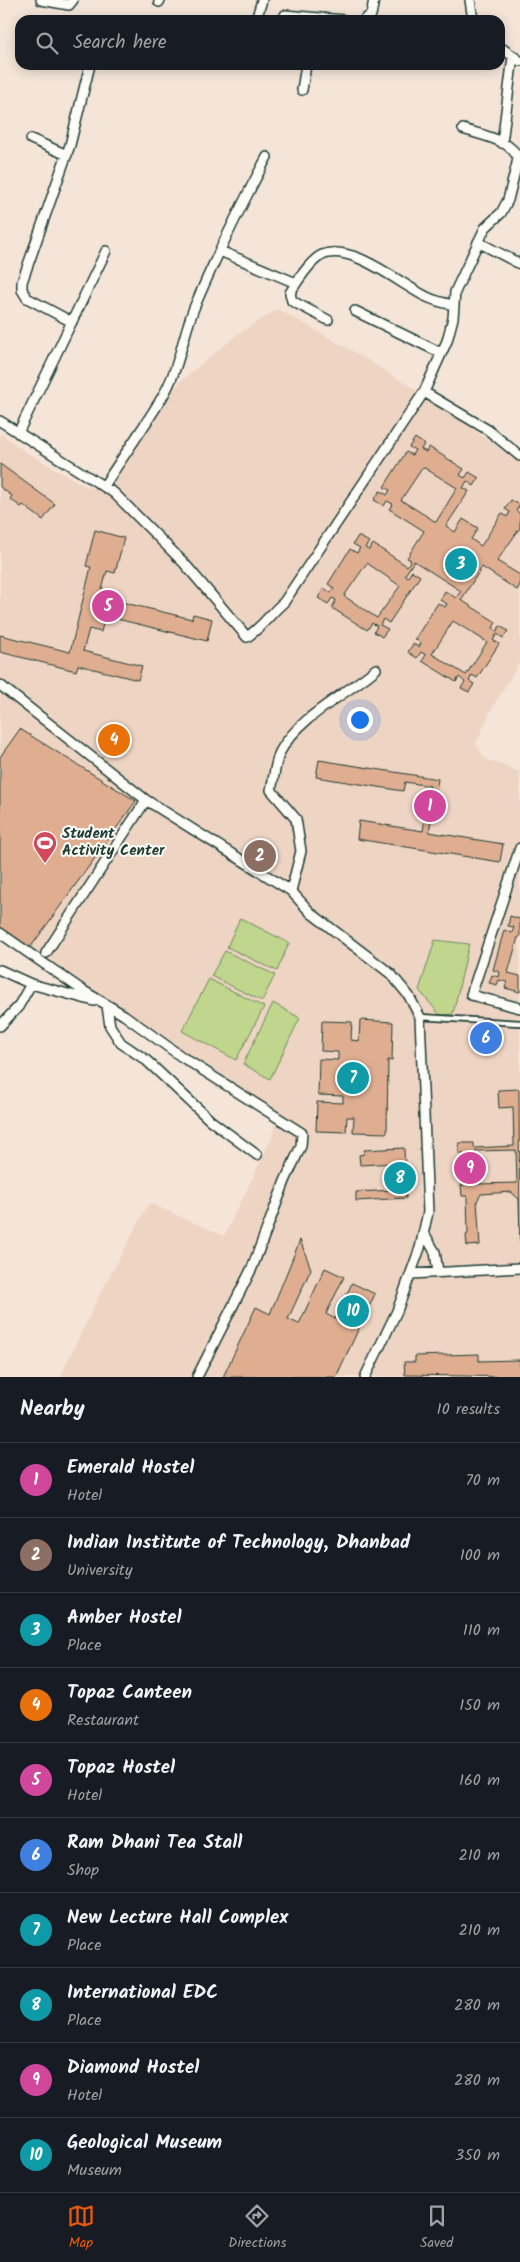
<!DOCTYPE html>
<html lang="en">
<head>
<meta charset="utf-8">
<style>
	:root { --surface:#171b24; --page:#242831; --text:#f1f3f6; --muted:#9ea1a6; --line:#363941; --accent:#ea580c }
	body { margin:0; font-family:Kalam,sans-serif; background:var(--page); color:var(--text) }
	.you { position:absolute; left:359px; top:719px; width:18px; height:18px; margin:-12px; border:4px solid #fff; border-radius:50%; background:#1a73e8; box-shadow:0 0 0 8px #1a73e833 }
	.badge { display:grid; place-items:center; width:32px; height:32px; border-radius:50%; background:var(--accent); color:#fff; font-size:16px; font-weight:700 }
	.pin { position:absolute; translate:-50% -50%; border:2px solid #fff; box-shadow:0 1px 5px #0006 }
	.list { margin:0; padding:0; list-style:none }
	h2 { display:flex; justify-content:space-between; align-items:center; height:65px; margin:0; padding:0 20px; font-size:21px }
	h2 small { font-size:16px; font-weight:400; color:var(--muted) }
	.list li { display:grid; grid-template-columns:32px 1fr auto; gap:15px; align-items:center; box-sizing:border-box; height:75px; padding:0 20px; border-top:1px solid var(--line) }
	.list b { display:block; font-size:19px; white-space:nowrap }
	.list p { margin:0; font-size:16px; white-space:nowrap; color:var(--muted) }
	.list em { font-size:16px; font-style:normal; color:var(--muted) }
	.icon { flex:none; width:28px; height:28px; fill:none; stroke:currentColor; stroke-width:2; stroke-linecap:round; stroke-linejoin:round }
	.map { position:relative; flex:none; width:520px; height:1377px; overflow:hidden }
	.search { position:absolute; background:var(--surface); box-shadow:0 2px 12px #0003; left:15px; right:15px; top:15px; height:55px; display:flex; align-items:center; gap:12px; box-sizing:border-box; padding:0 18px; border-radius:15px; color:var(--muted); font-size:19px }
	.sheet { height:815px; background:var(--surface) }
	nav { display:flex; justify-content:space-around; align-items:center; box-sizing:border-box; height:70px; border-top:1px solid var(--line); background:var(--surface); font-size:14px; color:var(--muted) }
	nav a { display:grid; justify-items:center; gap:2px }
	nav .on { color:var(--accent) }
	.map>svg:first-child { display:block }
</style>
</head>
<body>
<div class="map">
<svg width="520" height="1377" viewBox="0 0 520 1377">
	<rect width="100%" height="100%" fill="#f4e5d8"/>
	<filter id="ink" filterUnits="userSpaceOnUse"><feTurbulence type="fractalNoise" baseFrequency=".02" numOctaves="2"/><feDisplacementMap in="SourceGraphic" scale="10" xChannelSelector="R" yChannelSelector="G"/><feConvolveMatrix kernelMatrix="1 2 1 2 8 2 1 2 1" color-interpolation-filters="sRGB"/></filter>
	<g filter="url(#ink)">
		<path fill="#eed4c3" d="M278 309 361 356 437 403 520 463V662L492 708 476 744 485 759 520 772V1377H60L98 1298 149 1203 224 1236 272 1138 277 1111 168 1043 52 961 30 948 0 941V433L26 452 85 486 97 489 108 468 137 424 185 378 238 334Z"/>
		<path fill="#bfd68c" stroke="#6f8a60" d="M240 918 289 943 277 971 227 947Z
			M435 940 469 944 453 1014 440 1015 419 990Z
			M225 951 275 975 262 1001 211 976Z
			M209 979 264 1007 236 1060 182 1031Z
			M273 1003 300 1018 270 1079 243 1064Z"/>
		<path fill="#dfae91" stroke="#1f3d34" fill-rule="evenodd" d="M415 438 424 444 421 449 426 452 429 447 464 469 460 475 465 478 469 472 479 478 474 486 467 481 463 488 469 491 446 526 455 532 463 519 478 528 471 539 481 546 502 513 507 517 510 512 505 509 511 500 520 505 516 511 520 513V528L497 561 520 575V585L517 590 482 567 461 600 496 622 493 628 497 631 500 626 508 631 503 638 497 634 493 640 499 644 477 678 472 675 469 681 474 684 469 692 461 688 465 682 459 677 456 682 422 661 426 655 421 652 417 658 408 652 413 644 419 647 421 643 415 639 438 603 445 607 447 604 440 600 445 591 456 598 461 591 414 561 405 575 408 577 412 571 420 576 389 623 383 619 380 625 388 629 382 637 374 632 377 626 372 623 367 630 332 608 336 600 332 598 328 604 318 598 324 588 331 593 334 588 328 584 350 549 357 553 360 548 353 544 358 536 369 542 365 548 369 550 373 544 407 566 411 560 407 558 424 531 389 509 393 504 387 501 384 506 374 500 380 491 387 495 390 490 384 487 406 452 412 455 415 450 409 447ZM423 467 457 488 436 522 401 500ZM367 563 400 586 377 618 344 596ZM453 621 487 642 466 675 432 654Z
			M0 464 55 504 43 520 23 505 21 507 10 499 12 496 0 487Z
			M95 530 124 538 115 573 107 571 100 597 192 619 193 614 212 619 207 641 105 616 101 632 89 629 83 651 142 666 138 680 78 665 76 671 0 652V635L70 652 91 567 86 566Z
			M20 729 136 801 30 948 0 927V757Z
			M319 760 438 779 429 832 503 844 500 862 357 839 359 821 423 831 430 786 405 782 403 791 316 777Z
			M510 916 520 919V937H518L508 973 520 976V992L505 988 507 982 499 980 497 985 489 983 492 975 499 977 500 972 493 970 504 930 512 933 514 927 508 926Z
			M360 1020 393 1022 392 1061 388 1060 387 1133 353 1132 354 1117H347L346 1132 316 1131 317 1102 343 1103V1096L318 1095 319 1059 338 1060V1052L321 1051 322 1021 352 1022 351 1040 359 1041Z
			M519 1089 520 1241 519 1199 511 1192 481 1194 477 1201 480 1245 467 1246 466 1235 468 1234 467 1196H462L461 1185H465L464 1154H459V1143H474V1148L514 1146 513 1107 499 1108 498 1090ZM516 1150 517 1183 476 1184V1151Z
			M404 1148 406 1198 356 1201V1192L396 1190 395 1163 360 1165 359 1155 364 1154V1150Z
			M300 1240 311 1269 288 1319 299 1324 325 1268 344 1277 326 1314 335 1319 352 1283 375 1294 336 1377H223L256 1307 270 1314Z
			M479 1354V1361L520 1360V1377L405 1375 404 1362H415V1356Z"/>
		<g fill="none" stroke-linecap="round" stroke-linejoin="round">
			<g stroke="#1f3d34" stroke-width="8">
				<path id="lane" d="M420 1017 520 1023"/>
			</g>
			<g stroke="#1f3d34" stroke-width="12">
				<path id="street" d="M41 0 69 5 73 0
					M470 0 473 20
					M159 2 160 0
					M285 15 344 20
					M256 20 262 0
					M364 20 371 15 374 0
					M500 47 520 61
					M302 90 306 65
					M31 139 67 155
					M502 143 513 56
					M478 242 520 264
					M220 251 296 283
					M355 311 441 353
					M328 320 292 301 290 293C296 283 311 260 322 255 352 242 401 285 427 297 435 301 444 303 453 305
					M72 322 27 298 22 290V282L70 145 90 65
					M424 392 488 430 520 456
					M0 421 114 493 184 563 247 637C262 627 271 613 284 602L424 392 447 341 453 318 455 292 485 228 501 213 508 200 518 159C513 140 480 135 463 129
					M18 433 106 251
					M104 486C123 456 146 425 164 394 181 364 183 331 197 301 218 252 242 204 267 157
					M0 685 146 800 291 891 311 913 391 974 409 996 420 1017 428 1212 420 1248 397 1311 365 1377
					M520 848 471 995 520 1008
					M291 891 301 851 296 819 271 790C274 778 275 763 280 752 298 717 347 694 376 669
					M0 933 82 990 124 1015 182 1057 302 1133 301 1146 285 1181 252 1268 197 1377
					M46 953 146 800
					M0 970 31 984 94 1001
					M107 1006 110 1026 121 1043 146 1060 210 1120 257 1155
					M0 1026 18 1007 31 984
					M424 1233 435 1252 438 1272
					M411 1274 520 1268"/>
			</g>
			<use href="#lane" stroke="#fdfcf7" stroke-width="4.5"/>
			<use href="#street" stroke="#fdfcf7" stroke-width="9"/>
		</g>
	</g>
	<defs>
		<g id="stadium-pin" transform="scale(1.25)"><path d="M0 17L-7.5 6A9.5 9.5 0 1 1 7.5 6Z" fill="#d1495b" stroke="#fdfcf7"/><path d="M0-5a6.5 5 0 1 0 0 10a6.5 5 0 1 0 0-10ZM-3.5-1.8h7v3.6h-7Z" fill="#fff"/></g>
	</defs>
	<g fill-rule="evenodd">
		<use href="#stadium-pin" x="45" y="843"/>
	</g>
	<g text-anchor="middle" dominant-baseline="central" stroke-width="4" stroke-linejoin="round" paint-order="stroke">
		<g font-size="15" font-weight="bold" fill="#1f3d34" stroke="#fdfcf7" text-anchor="start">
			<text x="62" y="834">Student<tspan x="62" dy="17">Activity Center</tspan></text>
		</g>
	</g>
</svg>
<div class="you"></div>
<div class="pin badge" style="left:430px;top:806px;background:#d1479c">1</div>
<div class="pin badge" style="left:260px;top:856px;background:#8d6e63">2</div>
<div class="pin badge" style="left:461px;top:564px;background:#0f9aa8">3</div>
<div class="pin badge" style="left:114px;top:740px;background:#e8710a">4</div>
<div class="pin badge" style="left:108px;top:606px;background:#d1479c">5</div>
<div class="pin badge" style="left:486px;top:1038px;background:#3f7fe0">6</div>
<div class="pin badge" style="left:353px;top:1078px;background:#0f9aa8">7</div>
<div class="pin badge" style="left:400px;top:1178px;background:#0f9aa8">8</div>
<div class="pin badge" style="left:470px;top:1168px;background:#d1479c">9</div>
<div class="pin badge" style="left:353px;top:1311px;background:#0f9aa8">10</div>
<div class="search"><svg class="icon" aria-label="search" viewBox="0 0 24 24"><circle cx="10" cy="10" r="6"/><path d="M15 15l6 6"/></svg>Search here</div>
</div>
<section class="sheet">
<h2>Nearby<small>10 results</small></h2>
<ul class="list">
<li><span class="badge" style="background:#d1479c">1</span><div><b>Emerald Hostel</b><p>Hotel</p></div><em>70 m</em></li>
<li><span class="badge" style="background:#8d6e63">2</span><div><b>Indian Institute of Technology, Dhanbad</b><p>University</p></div><em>100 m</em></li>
<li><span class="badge" style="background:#0f9aa8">3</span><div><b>Amber Hostel</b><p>Place</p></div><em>110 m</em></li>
<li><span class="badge" style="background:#e8710a">4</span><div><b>Topaz Canteen</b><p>Restaurant</p></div><em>150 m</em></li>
<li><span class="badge" style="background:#d1479c">5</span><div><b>Topaz Hostel</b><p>Hotel</p></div><em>160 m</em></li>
<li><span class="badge" style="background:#3f7fe0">6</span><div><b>Ram Dhani Tea Stall</b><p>Shop</p></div><em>210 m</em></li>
<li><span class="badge" style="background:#0f9aa8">7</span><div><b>New Lecture Hall Complex</b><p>Place</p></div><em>210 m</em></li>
<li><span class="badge" style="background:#0f9aa8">8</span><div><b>International EDC</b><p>Place</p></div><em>280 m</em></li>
<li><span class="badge" style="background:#d1479c">9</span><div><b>Diamond Hostel</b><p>Hotel</p></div><em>280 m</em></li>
<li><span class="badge" style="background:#0f9aa8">10</span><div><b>Geological Museum</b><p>Museum</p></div><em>350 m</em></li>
</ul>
</section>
<nav>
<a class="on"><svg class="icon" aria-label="map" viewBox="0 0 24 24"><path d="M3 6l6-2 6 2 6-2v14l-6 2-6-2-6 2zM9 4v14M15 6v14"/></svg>Map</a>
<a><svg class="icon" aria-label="directions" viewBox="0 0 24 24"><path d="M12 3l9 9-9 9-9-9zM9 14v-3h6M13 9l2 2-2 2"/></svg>Directions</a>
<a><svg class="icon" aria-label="saved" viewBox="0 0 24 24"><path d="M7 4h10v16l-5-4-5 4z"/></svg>Saved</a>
</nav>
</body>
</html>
